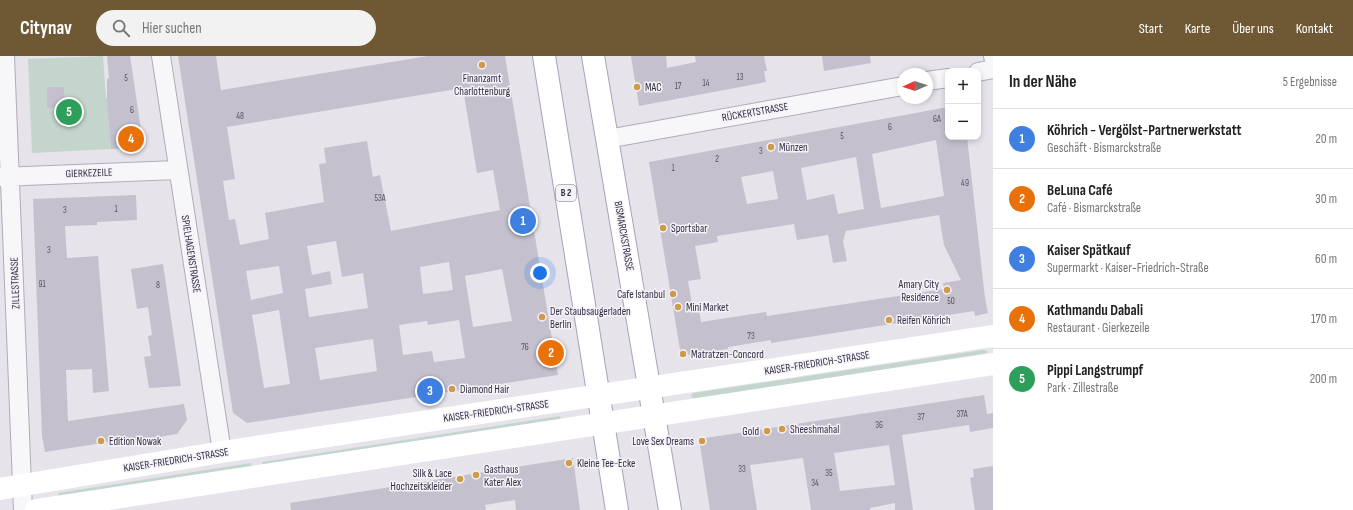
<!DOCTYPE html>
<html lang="de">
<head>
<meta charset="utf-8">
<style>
	:root { --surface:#fff; --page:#f2f2f2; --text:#222; --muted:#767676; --line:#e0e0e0; --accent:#6f5834 }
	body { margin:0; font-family:"Sofia Sans Condensed",sans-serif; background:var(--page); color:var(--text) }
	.controls { position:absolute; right:12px; top:12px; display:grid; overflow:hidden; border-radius:8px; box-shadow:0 2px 6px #0003 }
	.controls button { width:36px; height:36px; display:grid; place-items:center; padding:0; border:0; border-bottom:1px solid var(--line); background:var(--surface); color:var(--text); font:20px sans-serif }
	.compass { position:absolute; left:897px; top:12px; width:36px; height:36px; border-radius:50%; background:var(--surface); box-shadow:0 2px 6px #0003; rotate:267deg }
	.you { position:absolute; left:540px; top:217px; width:14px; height:14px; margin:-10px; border:3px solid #fff; border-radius:50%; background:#1a73e8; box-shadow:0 0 0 6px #1a73e833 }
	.badge { display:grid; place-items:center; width:26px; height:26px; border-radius:50%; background:var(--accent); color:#fff; font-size:13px; font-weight:700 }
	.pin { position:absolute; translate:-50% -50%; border:2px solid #fff; box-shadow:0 1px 4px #0006 }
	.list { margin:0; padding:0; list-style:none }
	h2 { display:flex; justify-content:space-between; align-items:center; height:52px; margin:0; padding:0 16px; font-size:17px }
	h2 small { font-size:13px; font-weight:400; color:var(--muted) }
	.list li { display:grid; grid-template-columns:26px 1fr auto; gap:12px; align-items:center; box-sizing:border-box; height:60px; padding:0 16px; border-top:1px solid var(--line) }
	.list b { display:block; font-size:15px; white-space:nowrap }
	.list p { margin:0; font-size:13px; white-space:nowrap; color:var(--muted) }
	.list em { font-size:13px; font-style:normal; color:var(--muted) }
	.icon { flex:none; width:22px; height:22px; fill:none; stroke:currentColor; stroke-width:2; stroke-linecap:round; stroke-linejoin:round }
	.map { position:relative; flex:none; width:993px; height:454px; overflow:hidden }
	header { display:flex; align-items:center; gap:24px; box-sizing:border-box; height:56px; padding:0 20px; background:var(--accent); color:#fff }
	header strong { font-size:19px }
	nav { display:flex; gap:22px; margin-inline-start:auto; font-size:14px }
	.search { width:280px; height:36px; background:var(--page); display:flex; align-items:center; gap:10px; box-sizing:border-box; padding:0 14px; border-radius:22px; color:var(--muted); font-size:15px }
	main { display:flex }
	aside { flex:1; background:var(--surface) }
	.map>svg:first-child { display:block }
</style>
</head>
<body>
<header>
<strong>Citynav</strong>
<div class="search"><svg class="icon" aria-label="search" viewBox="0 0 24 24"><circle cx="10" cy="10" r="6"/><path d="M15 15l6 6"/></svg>Hier suchen</div>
<nav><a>Start</a><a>Karte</a><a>Über uns</a><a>Kontakt</a></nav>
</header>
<main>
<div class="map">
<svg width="993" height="454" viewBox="0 0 993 454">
	<rect width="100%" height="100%" fill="#e6e3eb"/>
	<path fill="#c4d5cd" d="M103 0 106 42H108L111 93 32 97 28 3Z
		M983 294 987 295V297L694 344 691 340 693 337Z
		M560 360 561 364 262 410V406Z
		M251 407V412L59 442 58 437Z"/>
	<path fill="#c5c0ce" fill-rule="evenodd" d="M107 0H130L142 80 132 92 111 93 107 42V23L109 22Z
		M178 0H216L221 34 428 0H505L558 319 247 367 233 357ZM463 32 477 117 493 114 500 154 391 175 380 119 373 121 367 85 324 92 326 107 319 108 324 146 265 157 269 183 240 189 235 163 229 164 223 125 235 123 227 71ZM336 185 342 221 363 217 368 252 309 261 305 233 332 228 330 215 312 219 307 190ZM449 206 453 234 423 238 420 211ZM279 210 283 237 251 244 246 215ZM502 213 512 265 473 271 465 220ZM279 254 290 328 264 332 252 259ZM459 264 465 302 434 306 432 295 403 299 399 269 427 265 428 269ZM373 283 377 315 320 324 315 292Z
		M631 0H666L667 12 696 6 695 0H764L767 15H764L766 26 639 50Z
		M822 0H870L871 7 824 15Z
		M47 31H64L65 51 47 52Z
		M948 51V81H967L985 242 988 257 975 260 974 255 771 287V284L728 291V293L681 300 649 106ZM936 84 944 140 881 152 872 98ZM856 101 864 153 838 158 834 138 807 144 801 112ZM773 115 778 143 747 148 741 121ZM939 159 944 189 961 224 943 227 944 233 767 260 766 256 701 266 699 253 693 254 688 225 701 223 695 190 718 186 717 180 794 168 797 184 828 179 833 207 847 205 843 185 846 175Z
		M136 139 137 164 97 166V169L65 170 67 202 98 200 109 335 93 337 92 313 66 314 68 365 184 348 187 364 177 378 115 388V385L45 396 42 380 33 143Z
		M163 208 181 330 149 332 144 301 151 300 148 280 152 279 148 251 137 253 131 213Z
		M984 339 987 358 993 357V372L970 376 969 369 902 379 913 454H895V447L870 452V454H811L803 402 750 409 757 454H710L699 383ZM889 389 895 429 840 435 834 397Z
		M573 402 580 454H516L515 444 485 449 486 454H291L290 447Z
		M993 410V454H975L970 422 974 421 973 413Z"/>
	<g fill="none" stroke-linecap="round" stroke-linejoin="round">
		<g stroke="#b1acb9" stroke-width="20">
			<path id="street" d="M5 0 23 454
				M161 0 222 396
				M993 0V1
				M978 16 993 13
				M927 25 948 22
				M607 83 903 30
				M0 121 177 114"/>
		</g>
		<g stroke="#aaa2b7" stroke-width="24">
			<path id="primary" d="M544 0 617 454
				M593 0 670 454"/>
		</g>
		<use href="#street" stroke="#f7f6f9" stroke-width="18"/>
		<path stroke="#fff" stroke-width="22" d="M0 433 222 396 993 280
			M36 454 993 308"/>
		<use href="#primary" stroke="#fff" stroke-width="22"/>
	</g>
	<g fill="#ce9b4a" stroke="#f5f3f8" stroke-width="1.5">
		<circle cx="482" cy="9" r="4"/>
		<circle cx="637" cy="31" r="4"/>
		<circle cx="771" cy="91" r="4"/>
		<circle cx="663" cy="172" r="4"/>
		<circle cx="947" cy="234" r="4"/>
		<circle cx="673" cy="238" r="4"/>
		<circle cx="678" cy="251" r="4"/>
		<circle cx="542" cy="261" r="4"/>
		<circle cx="889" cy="264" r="4"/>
		<circle cx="683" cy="298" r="4"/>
		<circle cx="452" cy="333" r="4"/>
		<circle cx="782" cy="373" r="4"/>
		<circle cx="767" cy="375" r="4"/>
		<circle cx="101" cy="385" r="4"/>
		<circle cx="702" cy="385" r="4"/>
		<circle cx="569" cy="407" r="4"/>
		<circle cx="476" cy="419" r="4"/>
		<circle cx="460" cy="423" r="4"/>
	</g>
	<g text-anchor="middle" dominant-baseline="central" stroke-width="3" stroke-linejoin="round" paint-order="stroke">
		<g font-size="9" fill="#595066">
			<text x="740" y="21">13</text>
			<text x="126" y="22">5</text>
			<text x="706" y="27">14</text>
			<text x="678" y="30">17</text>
			<text x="132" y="54">6</text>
			<text x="240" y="60">48</text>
			<text x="937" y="63">6A</text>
			<text x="890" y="71">6</text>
			<text x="842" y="80">5</text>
			<text x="761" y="95">3</text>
			<text x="717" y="103">2</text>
			<text x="673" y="112">1</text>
			<text x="965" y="127">49</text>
			<text x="380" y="142">53A</text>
			<text x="116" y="153">1</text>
			<text x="65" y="154">3</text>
			<text x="49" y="194">3</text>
			<text x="42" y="228">91</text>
			<text x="158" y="229">8</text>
			<text x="951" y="245">50</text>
			<text x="751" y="280">73</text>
			<text x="525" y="291">76</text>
			<text x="962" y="358">37A</text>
			<text x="921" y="361">37</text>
			<text x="879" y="369">36</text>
			<text x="742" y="413">33</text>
			<text x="829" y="417">35</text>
			<text x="815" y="427">34</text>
		</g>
		<rect fill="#f5f3f8" stroke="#6f6779" stroke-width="1" x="556" y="129" width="20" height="16" rx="3"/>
		<g font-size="10" font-weight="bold" fill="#352b43">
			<text x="566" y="137">B 2</text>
		</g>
		<g font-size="11" fill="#352b43" stroke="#f5f3f8" text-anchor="start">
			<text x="482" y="22" text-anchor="middle">Finanzamt<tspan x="482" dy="13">Charlottenburg</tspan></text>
			<text x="645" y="31">MAC</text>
			<text x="779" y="91">Münzen</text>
			<text x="671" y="172">Sportsbar</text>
			<text x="939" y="228" text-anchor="end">Amary City<tspan x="939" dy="13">Residence</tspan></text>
			<text x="665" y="238" text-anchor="end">Cafe Istanbul</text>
			<text x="686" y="251">Mini Market</text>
			<text x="550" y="255">Der Staubsaugerladen<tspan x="550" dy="13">Berlin</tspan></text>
			<text x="897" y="264">Reifen Köhrich</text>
			<text x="691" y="298">Matratzen-Concord</text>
			<text x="460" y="333">Diamond Hair</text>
			<text x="790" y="373">Sheeshmahal</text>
			<text x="759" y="375" text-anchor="end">Gold</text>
			<text x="109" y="385">Edition Nowak</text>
			<text x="694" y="385" text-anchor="end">Love Sex Dreams</text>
			<text x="577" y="407">Kleine Tee-Ecke</text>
			<text x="484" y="413">Gasthaus<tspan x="484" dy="13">Kater Alex</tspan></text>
			<text x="452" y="417" text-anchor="end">Silk &amp; Lace<tspan x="452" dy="13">Hochzeitskleider</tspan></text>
		</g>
		<g font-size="11" fill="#352b43" stroke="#f5f3f8">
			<text transform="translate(755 56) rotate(-10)">RÜCKERTSTRASSE</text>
			<text transform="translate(89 117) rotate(-2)">GIERKEZEILE</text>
			<text transform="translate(624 180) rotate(80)">BISMARCKSTRASSE</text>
			<text transform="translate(191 198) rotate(81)">SPIELHAGENSTRASSE</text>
			<text transform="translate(15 227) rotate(-92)">ZILLESTRASSE</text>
			<text transform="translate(817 307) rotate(-9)">KAISER-FRIEDRICH-STRASSE</text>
			<text transform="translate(496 355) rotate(-8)">KAISER-FRIEDRICH-STRASSE</text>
			<text transform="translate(176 404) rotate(-9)">KAISER-FRIEDRICH-STRASSE</text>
		</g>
	</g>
</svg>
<div class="controls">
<button>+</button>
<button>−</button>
</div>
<svg class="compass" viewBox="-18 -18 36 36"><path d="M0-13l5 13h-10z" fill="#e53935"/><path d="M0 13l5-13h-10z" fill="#767676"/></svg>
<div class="you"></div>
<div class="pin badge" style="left:523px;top:165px;background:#3f7fe0">1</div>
<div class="pin badge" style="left:551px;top:297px;background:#e8710a">2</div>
<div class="pin badge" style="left:430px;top:335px;background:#3f7fe0">3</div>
<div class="pin badge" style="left:131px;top:83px;background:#e8710a">4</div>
<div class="pin badge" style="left:69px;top:56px;background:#2e9e5b">5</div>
</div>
<aside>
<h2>In der Nähe<small>5 Ergebnisse</small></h2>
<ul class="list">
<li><span class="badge" style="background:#3f7fe0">1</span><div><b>Köhrich - Vergölst-Partnerwerkstatt</b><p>Geschäft · Bismarckstraße</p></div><em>20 m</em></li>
<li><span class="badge" style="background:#e8710a">2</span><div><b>BeLuna Café</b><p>Café · Bismarckstraße</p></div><em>30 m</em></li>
<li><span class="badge" style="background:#3f7fe0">3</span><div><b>Kaiser Spätkauf</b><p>Supermarkt · Kaiser-Friedrich-Straße</p></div><em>60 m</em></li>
<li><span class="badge" style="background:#e8710a">4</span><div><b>Kathmandu Dabali</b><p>Restaurant · Gierkezeile</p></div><em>170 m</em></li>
<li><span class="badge" style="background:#2e9e5b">5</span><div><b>Pippi Langstrumpf</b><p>Park · Zillestraße</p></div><em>200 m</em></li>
</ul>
</aside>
</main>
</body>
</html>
